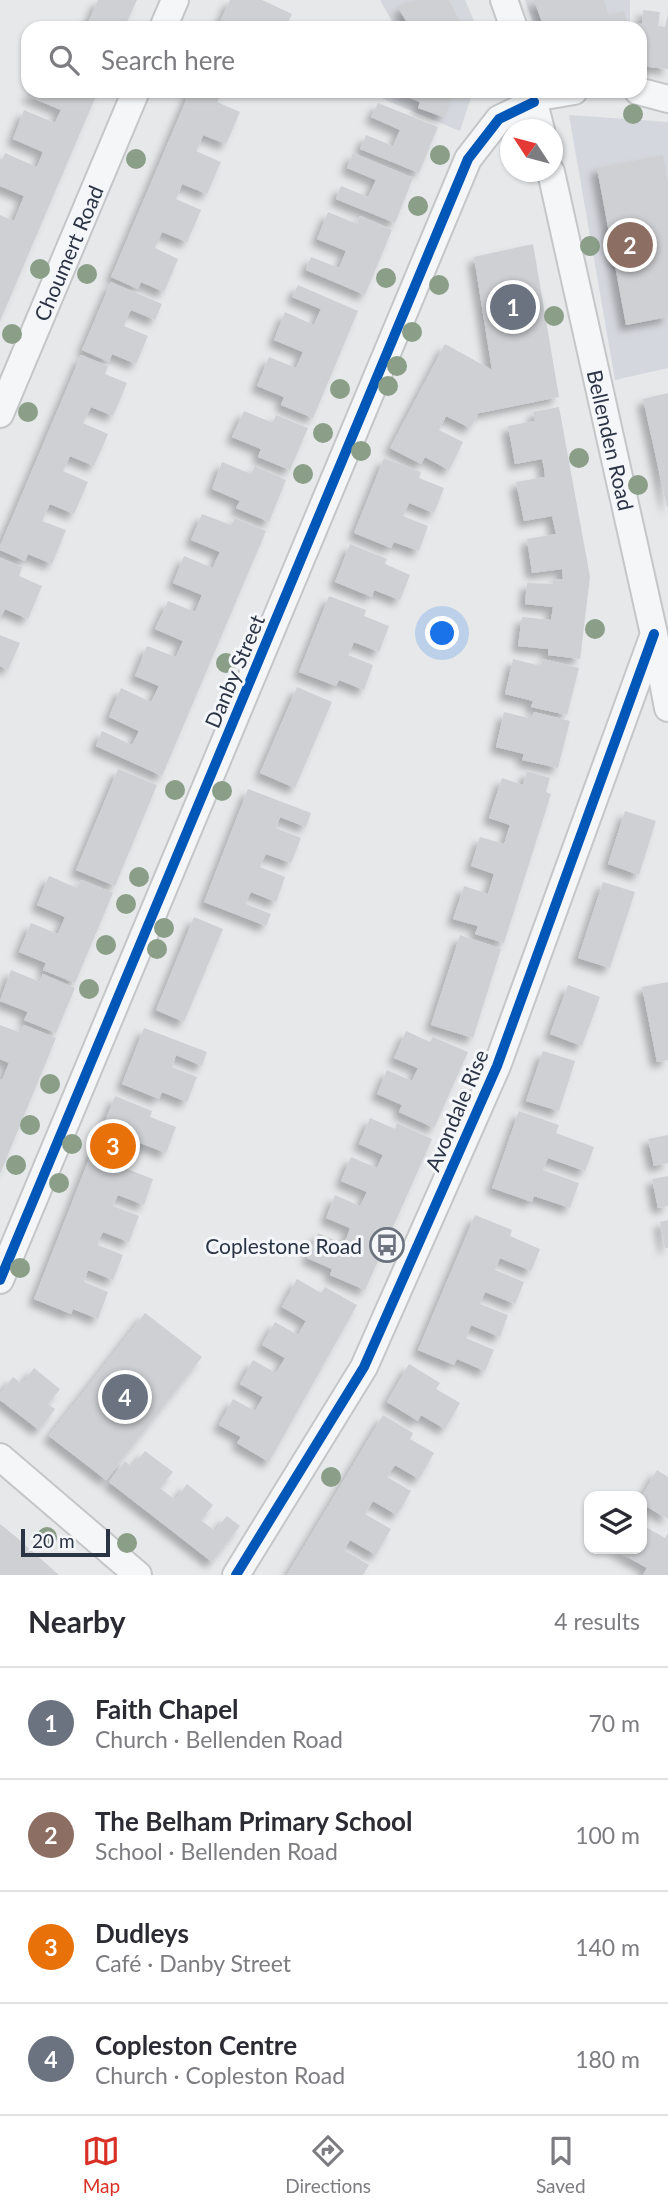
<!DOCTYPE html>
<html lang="en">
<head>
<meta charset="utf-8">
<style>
	:root { --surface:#fff; --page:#f7f7f7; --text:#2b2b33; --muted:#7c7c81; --line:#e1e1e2; --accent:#d93025 }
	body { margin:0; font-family:Lato,sans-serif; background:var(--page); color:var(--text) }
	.controls { position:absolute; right:21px; bottom:21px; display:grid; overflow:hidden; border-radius:14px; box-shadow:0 2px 5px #0004 }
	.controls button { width:63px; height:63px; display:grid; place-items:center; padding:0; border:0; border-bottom:2px solid var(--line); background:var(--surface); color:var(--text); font:35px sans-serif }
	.compass { position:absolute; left:500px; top:119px; width:63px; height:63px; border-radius:50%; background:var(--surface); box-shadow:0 2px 5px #0004; rotate:306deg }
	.scale { position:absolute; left:21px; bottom:18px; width:89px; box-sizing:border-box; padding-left:7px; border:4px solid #2b3445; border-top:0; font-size:19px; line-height:24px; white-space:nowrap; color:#2b3445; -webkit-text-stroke:5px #f4f6f9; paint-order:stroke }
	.you { position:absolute; left:443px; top:634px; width:24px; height:24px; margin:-18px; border:5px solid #fff; border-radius:50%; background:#1a73e8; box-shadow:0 0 0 10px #1a73e833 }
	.badge { display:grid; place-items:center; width:46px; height:46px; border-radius:50%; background:var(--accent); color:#fff; font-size:23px; font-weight:700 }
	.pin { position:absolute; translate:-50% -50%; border:4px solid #fff; box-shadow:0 2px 7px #0006 }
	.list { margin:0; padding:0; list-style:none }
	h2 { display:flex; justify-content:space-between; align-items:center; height:91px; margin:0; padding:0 28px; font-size:30px }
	h2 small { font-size:23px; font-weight:400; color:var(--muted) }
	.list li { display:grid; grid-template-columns:46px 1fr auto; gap:21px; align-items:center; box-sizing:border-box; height:112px; padding:0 28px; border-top:2px solid var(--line) }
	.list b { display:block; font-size:26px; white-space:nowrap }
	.list p { margin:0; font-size:23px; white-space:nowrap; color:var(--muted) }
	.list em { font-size:23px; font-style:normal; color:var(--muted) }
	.icon { flex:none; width:38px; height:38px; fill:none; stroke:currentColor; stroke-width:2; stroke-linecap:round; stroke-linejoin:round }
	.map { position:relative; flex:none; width:668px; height:1575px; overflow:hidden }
	.search { position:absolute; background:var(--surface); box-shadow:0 2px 5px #0004; left:21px; right:21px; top:21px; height:77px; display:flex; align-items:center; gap:18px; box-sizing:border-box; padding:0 24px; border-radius:21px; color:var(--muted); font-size:26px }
	.sheet { height:539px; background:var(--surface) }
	nav { display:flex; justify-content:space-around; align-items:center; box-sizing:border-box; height:98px; border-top:2px solid var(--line); background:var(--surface); font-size:19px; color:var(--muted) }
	nav a { display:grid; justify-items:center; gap:4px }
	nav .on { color:var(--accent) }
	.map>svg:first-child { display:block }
</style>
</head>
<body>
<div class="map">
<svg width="668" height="1575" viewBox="0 0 668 1575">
	<defs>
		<filter id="shadow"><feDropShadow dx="-6" dy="6" stdDeviation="3.5" flood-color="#0004"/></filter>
	</defs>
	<rect width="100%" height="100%" fill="#e6e8ea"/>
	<path fill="#d4d7dd" d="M380 0H465L477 28H396Z
		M525 0H630V28H535Z
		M386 91H473L460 131 383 99Z
		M569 115 668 122V368L615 380Z"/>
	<path fill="#ced0d3" filter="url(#shadow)" d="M98 0H137L124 28H95L87 25Z
		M230 0H262L292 14 285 28H217Z
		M416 0H449L463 28H410L399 9Z
		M534 0H604L609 16 624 11 630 28H544Z
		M643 10 660 12 658 26 665 27 668 14V69L640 66V28H636V23L642 24Z
		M30 91H98L0 321V215L14 221 24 196 0 186V165L5 153 37 167 43 152 13 139 24 110 55 123 61 110 28 96Z
		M190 91H222L217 102 240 112 226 144 203 135 200 143 196 151 221 162 207 194 182 184 179 192 176 199 201 210 187 242 162 232 155 248 178 259 164 292 141 282 138 289 111 277Z
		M393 91H454L443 117 418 108 420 102Z
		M378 103 438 127 419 173 360 149 366 135 393 146 400 130 371 117Z
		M353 153 413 178 395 223 336 199 341 186 368 197 376 180 347 168Z
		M663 155 668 182V317L626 325 597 168Z
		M328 212 357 224 360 216 392 230 365 295 306 270 311 257 339 268 346 251 317 239Z
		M533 244 559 397 475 414 478 415 470 428 446 416 439 430 463 442 449 470 425 457 421 464 390 448 445 344 492 370 474 257Z
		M111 282 162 304 155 320 131 310 127 318 124 326 148 336 136 364 112 354 109 362 82 350Z
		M298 285 358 311 313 418 281 405 284 397 257 386 269 357 296 368 303 352 274 340 285 312 314 325 321 309 292 297Z
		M81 355 108 366 105 374 127 383 113 416 91 407 83 423 108 434 94 466 70 456 63 471 88 482 74 514 50 504 42 521 66 530 52 564 28 554 25 561 0 550V546Z
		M668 393V507H667L643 399Z
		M559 407 590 577 580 659 548 655V649L518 646 522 617 551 620 552 614 553 607 525 604 527 583 555 584 556 579H563L562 569 532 573 527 539 556 534 552 516 524 521 516 482 545 477 544 468 542 459 515 464 508 426 535 421 533 412Z
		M244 411 273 423 276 415 308 428 290 470 258 457 261 449 232 437Z
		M384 458 421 472 419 478 444 488 434 513 409 503 403 516 428 526 419 551 394 542 391 548 354 533Z
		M222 462 251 474 255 466 286 480 269 522 236 508 240 501 212 489Z
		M202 514 231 525 235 518 266 531 162 776 96 746 102 731 132 745 139 731 109 717 121 688 151 702 159 686 135 676 147 646 176 657 183 641 155 629 168 601 195 612 202 595 173 583 184 556 213 568 216 560 220 552 191 540Z
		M350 544 387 559 385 564 410 575 400 600 374 590 372 597 335 582Z
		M0 558 22 567 19 576 42 586 28 619 5 609 0 619Z
		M329 596 366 610 364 616 389 626 379 652 354 642 348 655 373 665 364 690 339 680 336 686 299 672Z
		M0 635 20 643 8 670 0 666Z
		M513 659 541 666 543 659 579 668 567 715 531 707 533 701 505 694Z
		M297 687 332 702 295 788 260 773Z
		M504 712 532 719 534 712 570 721 558 768 522 760 524 754 496 747Z
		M118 769 157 785 115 886 76 870Z
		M527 771 550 778 546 792 551 794 504 943 475 934 478 926 453 919 464 886 488 894 494 874 471 866 480 837 504 844 510 825 489 818 502 778 523 785Z
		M248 789 311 813 306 827 280 817 276 828 301 838 291 863 266 854 263 860 260 867 285 877 276 902 251 892 248 898 246 904 271 914 266 926 204 902Z
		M625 811 656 821 639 875 608 864Z
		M49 876 77 888 81 880 113 893 75 983 43 970 46 963 19 952 31 923 58 934 65 917 37 905Z
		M603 882 635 892 610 968 578 958Z
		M194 917 223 929 184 1022 156 1010Z
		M460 935 501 949 473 1038 431 1025Z
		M11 970 40 982 43 974 75 988 56 1033 24 1020 28 1012 0 1001Z
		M668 982V1060L657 1062 642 987Z
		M568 985 600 997 582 1046 550 1034Z
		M0 1025 21 1033 24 1025 56 1038 0 1174V1079L2 1080 9 1063 0 1059Z
		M144 1028 207 1052 202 1066 176 1055 172 1067 197 1077 187 1102 162 1092 159 1099 122 1084Z
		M406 1031 430 1042 433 1037 468 1052 434 1128 399 1112 402 1105 377 1094 387 1070 412 1081 418 1068 394 1058Z
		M543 1051 575 1061 559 1111 526 1101Z
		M115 1096 152 1111 150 1117 176 1127 166 1153 140 1143 138 1149 100 1134Z
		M519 1111 559 1125 556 1133 594 1147 585 1171 548 1158 543 1170 579 1183 570 1208 534 1196 532 1202 492 1188Z
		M370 1118 395 1129 397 1123 432 1139 365 1290 330 1275 332 1269 307 1258 318 1233 343 1244 347 1237 350 1228 326 1218 335 1195 360 1206 367 1192 341 1181 351 1157 377 1168 383 1155 359 1144Z
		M668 1135V1163L654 1166 648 1139Z
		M93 1149 130 1163 127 1169 153 1179 144 1205 118 1195 113 1206 139 1216 129 1242 103 1232 100 1238 98 1245 123 1255 113 1280 88 1270 84 1282 108 1292 98 1319 73 1309 71 1314 34 1299Z
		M668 1176V1206L658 1208 652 1179Z
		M475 1215 512 1230 510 1236 540 1249 531 1271 500 1258 495 1270 524 1282 515 1304 485 1292 480 1304 508 1315 500 1337 471 1325 466 1338 494 1350 485 1371 457 1359 454 1365 418 1350Z
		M668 1220V1248H665L660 1222Z
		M297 1279 321 1293 325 1287 357 1305 269 1462 237 1443 241 1437 219 1425 233 1399 255 1411 263 1397 240 1384 253 1360 276 1373 285 1358 262 1345 275 1322 298 1335 303 1326 306 1321 282 1307Z
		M145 1313 202 1357 106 1480 49 1436Z
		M409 1364 440 1383 436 1389 460 1403 445 1429 421 1415 418 1421 387 1402Z
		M34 1368 60 1389 48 1404 55 1409 39 1430 0 1400V1394L13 1377 22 1384Z
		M383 1415 413 1433 410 1439 434 1453 419 1479 395 1465 387 1477 411 1491 397 1515 373 1501 365 1514 391 1529 376 1555 350 1540 344 1550 369 1565 363 1575H287Z
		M145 1451 173 1472 160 1488 175 1500 187 1484 213 1505 201 1520 215 1531 227 1516 240 1526 212 1562 109 1482 125 1461 132 1467Z
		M657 1470 668 1477V1519L642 1504V1496Z
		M0 1524 15 1536 59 1575H0Z
		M642 1525 665 1538 668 1533V1575H643L647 1568 613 1549H642Z"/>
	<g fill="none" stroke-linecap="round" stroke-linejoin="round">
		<g stroke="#c4c6c8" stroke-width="30">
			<path id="minor" d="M504 0 514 28
				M163 28 175 0
				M531 91 541 130
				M638 91 668 99
				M533 98 574 91
				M551 172 654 634 668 708
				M0 414 136 91
				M0 1280 468 159 499 119 534 102
				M0 1457 138 1575
				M236 1575 364 1367 497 1066 654 634"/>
		</g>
		<use href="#minor" stroke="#f5f6f7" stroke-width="26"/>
		<g stroke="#f4f6f9" stroke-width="15">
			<path id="cycleway" d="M0 1280 468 159 499 119 534 102
				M236 1575 364 1367 497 1066 654 634"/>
		</g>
		<use href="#cycleway" stroke="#0057b8" stroke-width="10"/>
	</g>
	<g fill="#8a9e88">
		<circle cx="633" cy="114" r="10"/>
		<circle cx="440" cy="155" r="10"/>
		<circle cx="136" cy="159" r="10"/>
		<circle cx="418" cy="206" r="10"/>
		<circle cx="590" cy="246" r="10"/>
		<circle cx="40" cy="269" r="10"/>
		<circle cx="87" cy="274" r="10"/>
		<circle cx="386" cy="278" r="10"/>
		<circle cx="439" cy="285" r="10"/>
		<circle cx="554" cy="316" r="10"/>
		<circle cx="412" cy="332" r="10"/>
		<circle cx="12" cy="334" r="10"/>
		<circle cx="397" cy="366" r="10"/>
		<circle cx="388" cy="386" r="10"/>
		<circle cx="340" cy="389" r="10"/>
		<circle cx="28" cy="412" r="10"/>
		<circle cx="323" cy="433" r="10"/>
		<circle cx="361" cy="451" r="10"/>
		<circle cx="579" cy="458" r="10"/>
		<circle cx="303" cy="474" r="10"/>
		<circle cx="638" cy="485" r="10"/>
		<circle cx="595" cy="629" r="10"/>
		<circle cx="226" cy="663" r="10"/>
		<circle cx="175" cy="790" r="10"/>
		<circle cx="222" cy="791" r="10"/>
		<circle cx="139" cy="877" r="10"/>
		<circle cx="126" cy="904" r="10"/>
		<circle cx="164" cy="928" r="10"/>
		<circle cx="106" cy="945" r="10"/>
		<circle cx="157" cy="949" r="10"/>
		<circle cx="89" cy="989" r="10"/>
		<circle cx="50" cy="1084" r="10"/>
		<circle cx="30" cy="1125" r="10"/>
		<circle cx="72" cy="1144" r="10"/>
		<circle cx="16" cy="1165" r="10"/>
		<circle cx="59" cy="1183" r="10"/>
		<circle cx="20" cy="1268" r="10"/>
		<circle cx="331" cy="1477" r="10"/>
		<circle cx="47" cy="1537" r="10"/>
		<circle cx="127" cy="1543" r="10"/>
	</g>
	<defs>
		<g id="bus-ring" transform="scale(1.75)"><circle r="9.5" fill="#f4f6f9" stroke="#6c737f" stroke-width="1.5"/><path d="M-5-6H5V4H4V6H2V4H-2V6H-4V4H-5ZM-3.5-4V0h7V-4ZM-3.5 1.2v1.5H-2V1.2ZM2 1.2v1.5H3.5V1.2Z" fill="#6c737f"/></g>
	</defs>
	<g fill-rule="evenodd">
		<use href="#bus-ring" x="387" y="1245"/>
	</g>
	<g text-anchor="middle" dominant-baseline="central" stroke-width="6" stroke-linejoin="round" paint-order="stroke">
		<g font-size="21" fill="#2b3445" stroke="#f4f6f9">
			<text transform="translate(68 253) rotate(-67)">Choumert Road</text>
			<text transform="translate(611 440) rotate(77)">Bellenden Road</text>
			<text transform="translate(234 671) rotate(-67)">Danby Street</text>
			<text transform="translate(456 1110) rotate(-67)">Avondale Rise</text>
		</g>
		<g font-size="21" fill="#2b3445" stroke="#f4f6f9" text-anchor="end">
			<text x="362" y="1245">Coplestone Road</text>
		</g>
	</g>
</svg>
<div class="controls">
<button><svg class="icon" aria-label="layers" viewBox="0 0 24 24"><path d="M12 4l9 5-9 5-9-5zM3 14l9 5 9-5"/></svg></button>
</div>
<svg class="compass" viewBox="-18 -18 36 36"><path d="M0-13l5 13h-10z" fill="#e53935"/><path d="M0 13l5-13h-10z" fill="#7c7c81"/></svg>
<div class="scale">20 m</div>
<div class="you"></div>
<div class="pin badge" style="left:513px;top:307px;background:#6b7280">1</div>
<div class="pin badge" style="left:630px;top:245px;background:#8d6e63">2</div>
<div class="pin badge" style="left:113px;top:1146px;background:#e8710a">3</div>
<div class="pin badge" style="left:125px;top:1397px;background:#6b7280">4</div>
<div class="search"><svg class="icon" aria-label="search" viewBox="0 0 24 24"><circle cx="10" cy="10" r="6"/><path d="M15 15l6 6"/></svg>Search here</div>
</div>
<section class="sheet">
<h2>Nearby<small>4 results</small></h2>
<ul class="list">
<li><span class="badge" style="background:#6b7280">1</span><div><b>Faith Chapel</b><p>Church · Bellenden Road</p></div><em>70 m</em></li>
<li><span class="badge" style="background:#8d6e63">2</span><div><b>The Belham Primary School</b><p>School · Bellenden Road</p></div><em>100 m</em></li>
<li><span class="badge" style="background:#e8710a">3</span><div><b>Dudleys</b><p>Café · Danby Street</p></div><em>140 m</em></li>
<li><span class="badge" style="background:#6b7280">4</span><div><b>Copleston Centre</b><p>Church · Copleston Road</p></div><em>180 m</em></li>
</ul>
</section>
<nav>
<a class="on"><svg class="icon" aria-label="map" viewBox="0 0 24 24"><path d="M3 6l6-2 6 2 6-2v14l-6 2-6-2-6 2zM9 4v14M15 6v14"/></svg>Map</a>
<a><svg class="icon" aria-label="directions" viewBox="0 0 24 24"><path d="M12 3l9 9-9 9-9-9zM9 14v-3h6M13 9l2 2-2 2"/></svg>Directions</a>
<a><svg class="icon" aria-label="saved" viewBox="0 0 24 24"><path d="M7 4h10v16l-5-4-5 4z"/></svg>Saved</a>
</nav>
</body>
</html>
